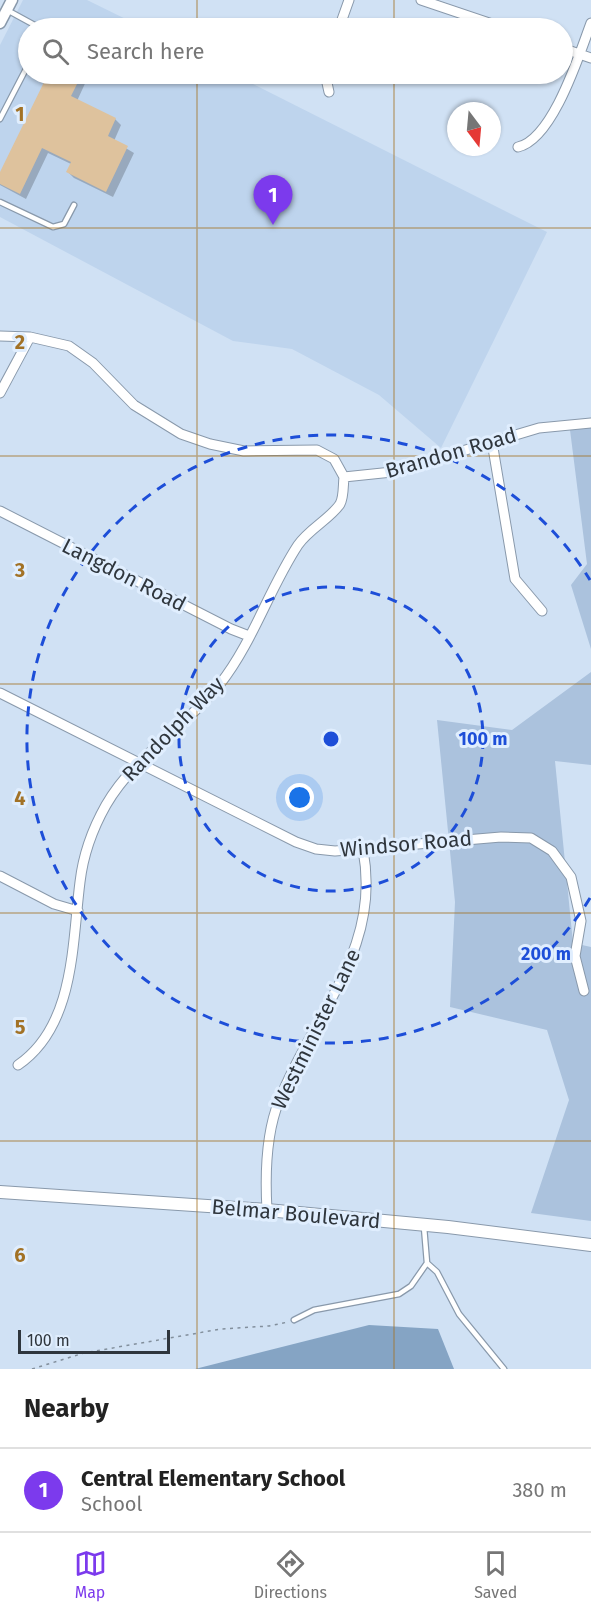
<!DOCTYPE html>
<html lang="en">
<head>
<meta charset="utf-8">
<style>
	:root { --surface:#fff; --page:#f2f2f2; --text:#222; --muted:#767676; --line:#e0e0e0; --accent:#7c3aed }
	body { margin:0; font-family:"Fira Sans",sans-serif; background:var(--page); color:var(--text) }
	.compass { position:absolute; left:447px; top:102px; width:54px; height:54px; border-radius:50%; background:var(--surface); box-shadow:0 2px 4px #0004; rotate:164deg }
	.scale { position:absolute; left:18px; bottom:15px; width:152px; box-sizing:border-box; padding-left:6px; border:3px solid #2f363d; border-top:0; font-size:16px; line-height:21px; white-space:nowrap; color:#2f363d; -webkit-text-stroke:4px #e0eefe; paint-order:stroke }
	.you { position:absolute; left:300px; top:798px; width:21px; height:21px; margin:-15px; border:4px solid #fff; border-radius:50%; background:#1a73e8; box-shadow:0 0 0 9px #1a73e833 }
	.badge { display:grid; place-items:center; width:39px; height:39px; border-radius:50%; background:var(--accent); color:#fff; font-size:20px; font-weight:700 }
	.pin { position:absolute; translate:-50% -50px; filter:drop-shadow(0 2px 3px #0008) }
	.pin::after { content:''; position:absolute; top:32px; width:21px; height:18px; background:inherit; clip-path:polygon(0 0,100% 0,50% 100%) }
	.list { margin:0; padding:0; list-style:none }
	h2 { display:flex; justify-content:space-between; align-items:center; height:78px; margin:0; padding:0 24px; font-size:26px }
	h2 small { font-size:20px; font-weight:400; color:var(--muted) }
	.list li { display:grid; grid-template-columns:39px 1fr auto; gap:18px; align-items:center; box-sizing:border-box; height:84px; padding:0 24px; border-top:2px solid var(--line) }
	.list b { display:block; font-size:22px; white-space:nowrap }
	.list p { margin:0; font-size:20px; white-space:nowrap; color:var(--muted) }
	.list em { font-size:20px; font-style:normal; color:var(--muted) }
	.icon { flex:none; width:33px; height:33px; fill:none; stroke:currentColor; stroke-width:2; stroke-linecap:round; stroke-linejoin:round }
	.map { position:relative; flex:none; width:591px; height:1369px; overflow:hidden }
	.search { position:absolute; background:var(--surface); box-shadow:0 2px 4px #0004; left:18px; right:18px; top:18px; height:66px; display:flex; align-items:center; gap:15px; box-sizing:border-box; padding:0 21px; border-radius:33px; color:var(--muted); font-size:22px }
	.sheet { height:162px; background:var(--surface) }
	nav { display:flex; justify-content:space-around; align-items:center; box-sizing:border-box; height:84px; border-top:2px solid var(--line); background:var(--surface); font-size:16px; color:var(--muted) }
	nav a { display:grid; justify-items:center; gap:3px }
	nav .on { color:var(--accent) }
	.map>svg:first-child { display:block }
</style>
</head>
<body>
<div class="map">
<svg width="591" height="1369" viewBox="0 0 591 1369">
	<rect width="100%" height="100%" fill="#d0e1f4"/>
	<path fill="#bed4ed" d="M23 0H87L144 28H28V74H233L547 232 441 448 379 395 292 349 233 341 0 217V45Z"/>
	<path fill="#abc2dd" d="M569 422H591V649L571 585 587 564Z
		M591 672V765L555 761 573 943 591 947V1221L531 1213 569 1100 547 1030 450 1007 455 902 437 720 512 730Z"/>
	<path fill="#85a4c4" d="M369 1325 438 1329 454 1369H195Z"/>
	<path fill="#0003" d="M50 74H85L88 77 77 101 115 119 121 125 114 141 134 153 113 197 74 178 68 172 71 164 48 153 26 199 0 185V176Z"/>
	<path fill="#dec29d" d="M48 74H82L71 96 116 118 108 136 128 146 106 192 66 172 71 162 42 148 20 194 0 184V172Z"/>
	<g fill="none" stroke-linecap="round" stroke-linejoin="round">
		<g stroke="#8999ab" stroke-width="7">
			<path id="service" d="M7 10 40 28
				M0 119 28 65
				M0 202 53 227 64 224 74 205
				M424 1227 427 1263 437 1272 459 1314 504 1369
				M294 1320 314 1310 399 1294 411 1286 427 1263"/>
		</g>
		<g stroke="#8999ab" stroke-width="11">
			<path id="minor" d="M421 0 504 28
				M339 28 349 0
				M562 48 591 58
				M325 74 329 92
				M518 147C553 139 579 55 591 23
				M0 336 30 337 69 346 93 363 134 405 181 434 210 444 244 451 317 450 334 459 344 477
				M0 393 30 337
				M492 442 515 579 542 611
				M344 477 392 472 539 428 591 423
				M0 511 231 629 249 636
				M0 693 296 842 316 849 335 851 501 837 531 838 552 851 571 877 581 921 575 956 584 991
				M0 876 54 904 78 911
				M18 1065C75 1026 72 944 80 882 83 856 93 828 106 805 135 755 185 728 220 684 253 642 269 589 298 545 309 529 331 518 340 504 344 497 343 485 344 477
				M267 1210C265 1175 266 1133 279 1101 313 1014 382 950 363 850"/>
		</g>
		<g stroke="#8999ab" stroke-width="13">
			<path id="tertiary" d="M0 23 12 0"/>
		</g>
		<g stroke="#8999ab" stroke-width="14">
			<path id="secondary" d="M0 1192 267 1210 448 1227 591 1245"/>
		</g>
		<path stroke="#828f9c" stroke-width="1.5" stroke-dasharray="3 4.5" stroke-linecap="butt" d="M32 1369 84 1353 221 1329 269 1326 288 1322"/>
		<use href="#service" stroke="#fff" stroke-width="4.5"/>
		<use href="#minor" stroke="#fff" stroke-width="9"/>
		<use href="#tertiary" stroke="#fff" stroke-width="10"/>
		<use href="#secondary" stroke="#fff" stroke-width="12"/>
	</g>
	<path fill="none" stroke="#a27226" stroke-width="1.5" stroke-opacity="0.55" d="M197 0V28M394 0V28M197 74V1369M394 74V1369M0 228H591M0 456H591M0 684H591M0 913H591M0 1141H591"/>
	<g fill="none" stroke="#1d4ed8" stroke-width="3" stroke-dasharray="10 8">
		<circle cx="331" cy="739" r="152"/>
		<path d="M590 898A304 304 0 1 1 590 580"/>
	</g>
	<g text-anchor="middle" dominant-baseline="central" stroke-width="6" stroke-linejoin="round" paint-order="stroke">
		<g font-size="21" fill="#2f363d" stroke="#e0eefe">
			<text transform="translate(451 453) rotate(-16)">Brandon Road</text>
			<text transform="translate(124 575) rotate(27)">Langdon Road</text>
			<text transform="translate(173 729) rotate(-46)">Randolph Way</text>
			<text transform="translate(406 844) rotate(-5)">Windsor Road</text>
			<text transform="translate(316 1029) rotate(-64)">Westminister Lane</text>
			<text transform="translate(296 1214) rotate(5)">Belmar Boulevard</text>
		</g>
	</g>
	<g font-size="20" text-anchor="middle" font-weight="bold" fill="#a27226" stroke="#e0eefe" stroke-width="6" stroke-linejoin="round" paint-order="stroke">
		<text x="20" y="121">1</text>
		<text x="20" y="349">2</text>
		<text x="20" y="577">3</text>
		<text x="20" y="805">4</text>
		<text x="20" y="1034">5</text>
		<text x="20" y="1262">6</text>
	</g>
	<circle cx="331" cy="739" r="9" fill="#1d4ed8" stroke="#e0eefe" stroke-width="3"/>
	<g font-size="18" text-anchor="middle" font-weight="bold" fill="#1d4ed8" stroke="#e0eefe" stroke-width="6" stroke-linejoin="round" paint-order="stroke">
		<text x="483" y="745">100 m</text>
		<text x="546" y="960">200 m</text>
	</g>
</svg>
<svg class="compass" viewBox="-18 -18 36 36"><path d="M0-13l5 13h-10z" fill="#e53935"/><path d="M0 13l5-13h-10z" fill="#767676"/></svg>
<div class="scale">100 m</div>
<div class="you"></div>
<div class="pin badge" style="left:273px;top:225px">1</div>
<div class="search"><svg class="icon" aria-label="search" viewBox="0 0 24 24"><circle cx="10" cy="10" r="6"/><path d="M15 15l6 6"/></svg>Search here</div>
</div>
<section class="sheet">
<h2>Nearby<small></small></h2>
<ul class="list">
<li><span class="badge">1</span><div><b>Central Elementary School</b><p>School</p></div><em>380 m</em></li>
</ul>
</section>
<nav>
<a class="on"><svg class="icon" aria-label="map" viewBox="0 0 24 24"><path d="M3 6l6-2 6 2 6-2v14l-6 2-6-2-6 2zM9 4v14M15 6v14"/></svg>Map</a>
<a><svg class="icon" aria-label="directions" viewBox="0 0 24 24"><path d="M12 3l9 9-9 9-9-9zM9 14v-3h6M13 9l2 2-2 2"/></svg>Directions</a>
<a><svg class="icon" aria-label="saved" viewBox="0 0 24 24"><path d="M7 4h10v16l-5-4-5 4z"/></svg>Saved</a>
</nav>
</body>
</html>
